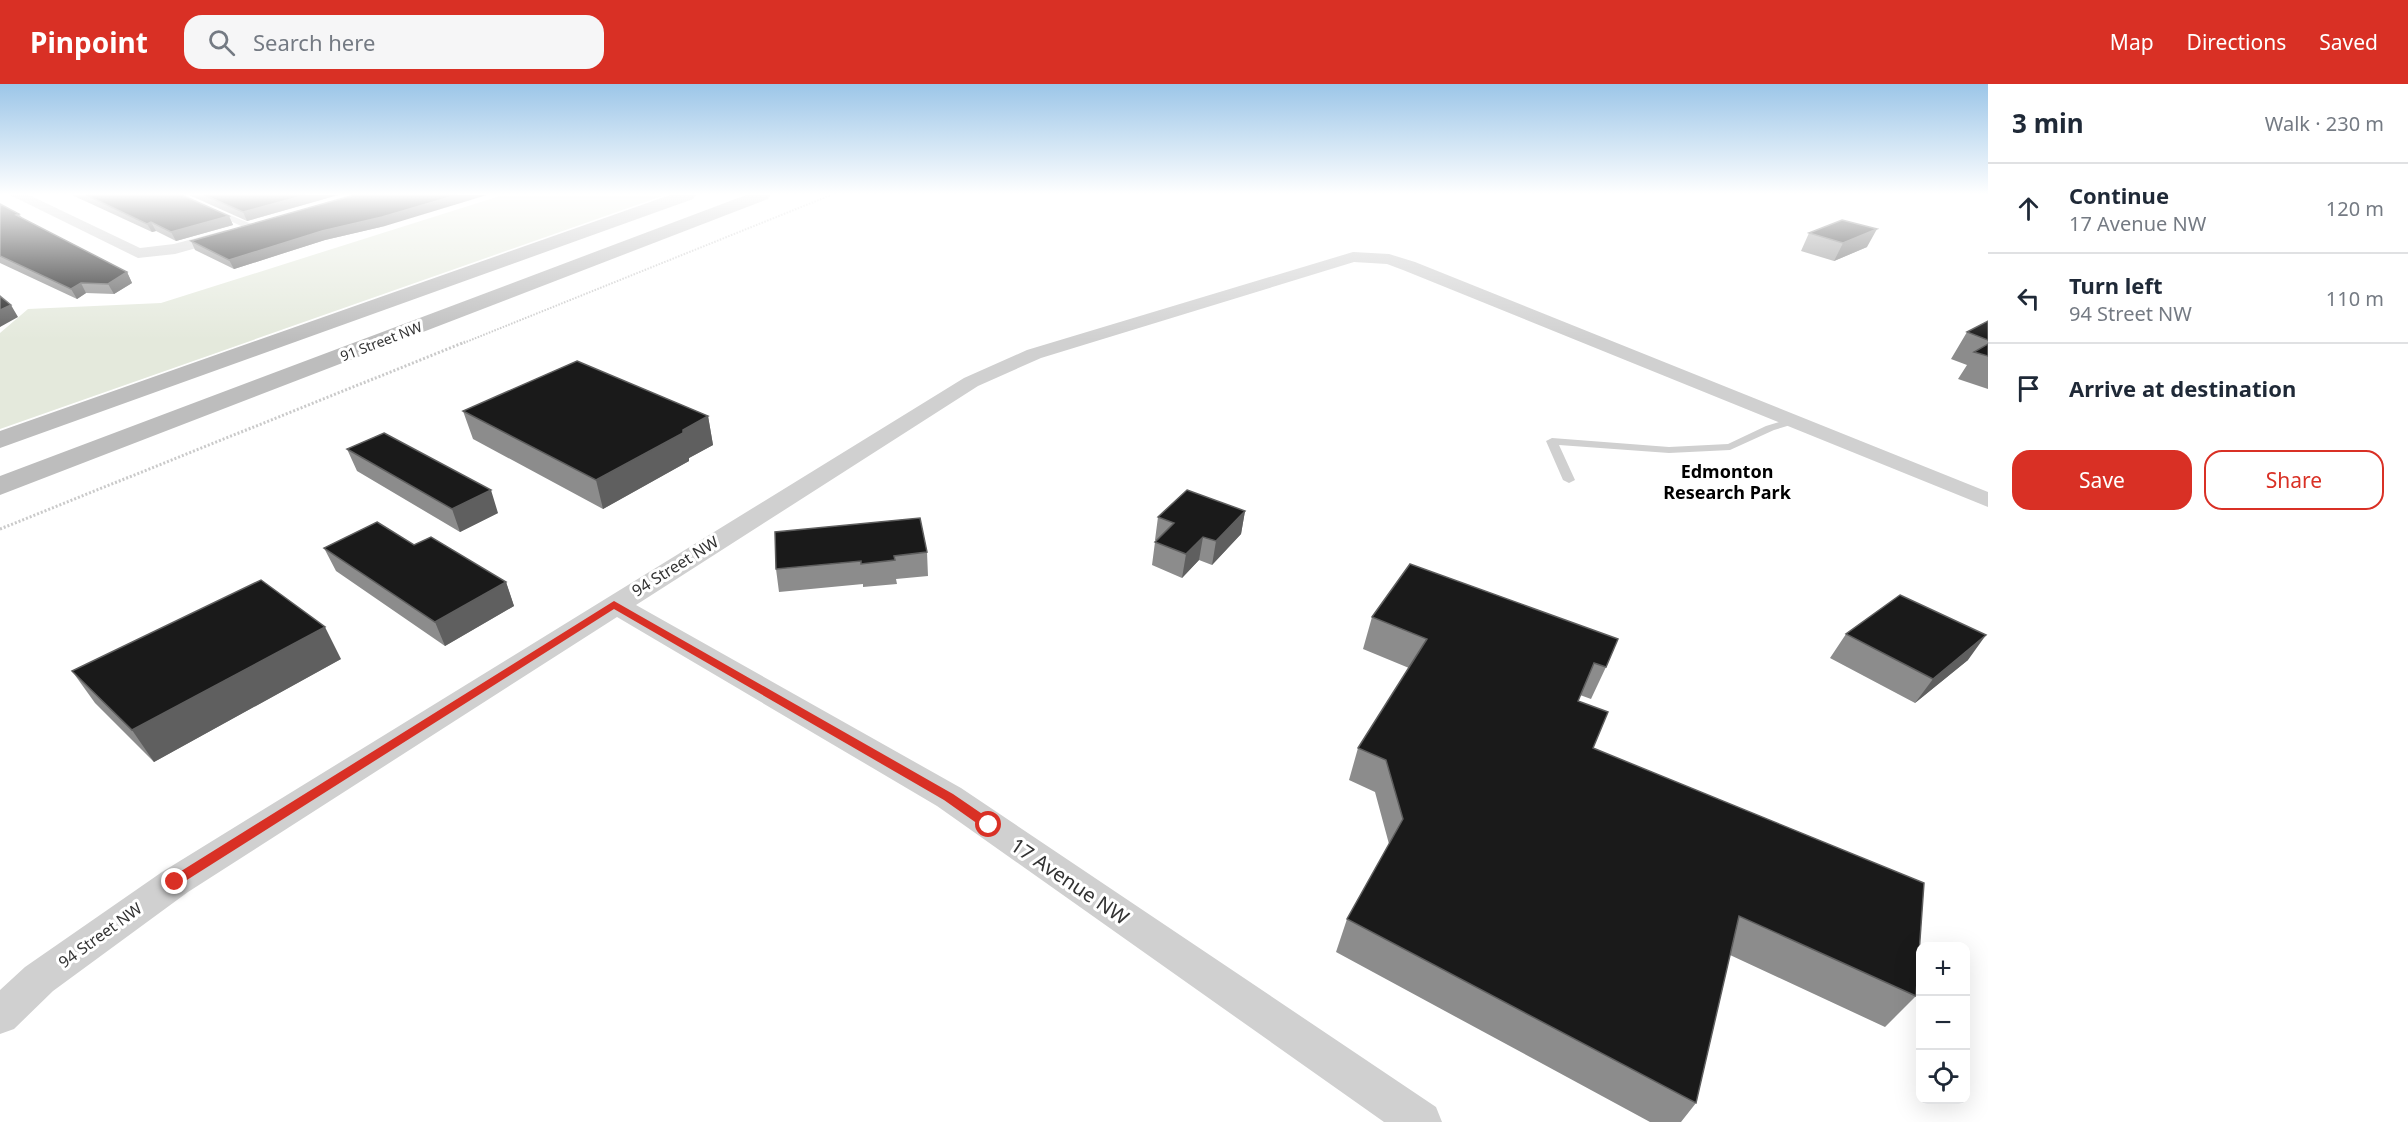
<!DOCTYPE html>
<html lang="en">
<head>
<meta charset="utf-8">
<style>
	:root { --surface:#fff; --page:#f6f6f7; --text:#1f2937; --muted:#747a83; --line:#e0e1e3; --accent:#d93025 }
	body { margin:0; font-family:"Noto Sans",sans-serif; background:var(--page); color:var(--text) }
	.controls { position:absolute; right:18px; bottom:18px; display:grid; overflow:hidden; border-radius:12px; box-shadow:0 6px 24px #0002 }
	.controls button { width:54px; height:54px; display:grid; place-items:center; padding:0; border:0; border-bottom:2px solid var(--line); background:var(--surface); color:var(--text); font:30px sans-serif }
	.stop { position:absolute; width:18px; height:18px; margin:-14px; border:4px solid #d93025; border-radius:50%; background:#fff }
	.stop.end { background:#d93025; border-color:#fff; box-shadow:0 2px 6px #0008 }
	.list { margin:0; padding:0; list-style:none }
	h2 { display:flex; justify-content:space-between; align-items:center; height:78px; margin:0; padding:0 24px; font-size:26px }
	h2 small { font-size:20px; font-weight:400; color:var(--muted) }
	.list li { display:grid; grid-template-columns:39px 1fr auto; gap:18px; align-items:center; box-sizing:border-box; height:90px; padding:0 24px; border-top:2px solid var(--line) }
	.list b { display:block; font-size:22px; white-space:nowrap }
	.list p { margin:0; font-size:20px; white-space:nowrap; color:var(--muted) }
	.list em { font-size:20px; font-style:normal; color:var(--muted) }
	.actions { display:flex; gap:12px; padding:18px 24px }
	.actions a { flex:1; padding:14px 0; border:2px solid var(--accent); border-radius:18px; text-align:center; font-size:21px; color:var(--accent) }
	.actions .main { background:var(--accent); color:#fff }
	.icon { flex:none; width:33px; height:33px; fill:none; stroke:currentColor; stroke-width:2; stroke-linecap:round; stroke-linejoin:round }
	.map { position:relative; flex:none; width:1988px; height:1038px; overflow:hidden }
	header { display:flex; align-items:center; gap:36px; box-sizing:border-box; height:84px; padding:0 30px; background:var(--accent); color:#fff }
	header strong { font-size:28px }
	nav { display:flex; gap:33px; margin-inline-start:auto; font-size:21px }
	.search { width:420px; height:54px; background:var(--page); display:flex; align-items:center; gap:15px; box-sizing:border-box; padding:0 21px; border-radius:18px; color:var(--muted); font-size:22px }
	main { display:flex }
	aside { flex:1; background:var(--surface) }
	.map>svg:first-child { display:block }
</style>
</head>
<body>
<header>
<strong>Pinpoint</strong>
<div class="search"><svg class="icon" aria-label="search" viewBox="0 0 24 24"><circle cx="10" cy="10" r="6"/><path d="M15 15l6 6"/></svg>Search here</div>
<nav><a>Map</a><a>Directions</a><a>Saved</a></nav>
</header>
<main>
<div class="map">
<svg width="1988" height="1038" viewBox="0 0 1988 1038">
	<rect width="100%" height="100%" fill="#fff"/>
	<path fill="#e4e9dc" d="M503 111H665L0 345V249L28 225 161 219Z"/>
	<g fill="none" stroke-linecap="round" stroke-linejoin="round">
		<path stroke="#cacaca" stroke-width="2" stroke-dasharray="1.5 1.5" stroke-linecap="butt" d="M461 260 831 111"/>
		<path stroke="#cacaca" stroke-width="3" stroke-dasharray="2 2" stroke-linecap="butt" d="M0 445 465 258"/>
		<path fill="#d0d0d0" fill-rule="evenodd" d="M215 125 254 141 255 143 248 145 212 129 211 127Z
			M1793 334 1797 335V339L1774 346 1730 366 1669 369 1559 361 1575 396 1569 399 1563 396 1546 357 1552 354 1669 363 1728 360 1766 342Z"/>
		<path fill="#d0d0d0" fill-rule="evenodd" d="M10 111H29L140 164 174 160 226 146 234 151 232 154 175 170 138 174Z
			M1353 168 1389 170 1415 178 1988 408V423L1403 186 1387 180 1354 178 1041 274 978 302 636 521 961 704 1436 1023 1442 1038H1384L937 722 617 533 188 808 53 907 14 945 0 950V906L25 883 162 788 964 294 1027 266Z"/>
		<path fill="#bdbdbd" fill-rule="evenodd" d="M670 111H696L693 115 0 364V347Z
			M746 111H771L768 115 0 411V392Z"/>
	</g>
	<path fill="#8c8c8c" d="M72 111H182L229 132 233 141 176 157 156 147 152 148Z
		M189 111H338L247 137Z
		M0 120 19 130 22 134 127 188 132 199 114 210 86 209 77 215 0 179Z
		M385 142 325 156 234 185 195 166 191 157Z
		M1809 149 1867 163 1834 177 1801 167Z
		M1988 237V305L1958 295 1967 281 1951 275 1967 248Z
		M463 327 708 332 713 361 689 374V377L603 425 473 355Z
		M347 365 498 429 460 448 357 387Z
		M1245 427 1241 450 1212 481 1199 476 1182 494 1152 481 1155 458 1156 456H1155L1158 433Z
		M414 461 506 498 514 522 445 562 336 487 324 464Z
		M927 468 928 492 896 495 897 500 863 503V500L779 508 776 485Z
		M1410 480 1606 583 1591 615 1580 611 1578 617 1593 664 1916 912 1885 943 1730 871 1696 1019 1681 1038H1650L1336 868 1347 835 1389 760 1375 708 1349 696 1358 664 1409 584 1363 565 1372 533Z
		M1846 550 1968 576 1915 619 1830 574Z
		M341 575 154 678 95 619 72 587Z"/>
	<path fill="#5f5f5f" d="M306 111H338L247 137 243 128Z
		M457 111H487L385 142 325 156 234 185 229 176 322 147Z
		M229 132 233 141 176 157 171 148Z
		M151 138 156 147 152 148 147 140Z
		M1877 145 1867 163 1834 177 1843 159Z
		M127 188 132 199 114 210 108 200Z
		M81 199 86 209 77 215 71 205Z
		M11 221 18 233 0 243V226Z
		M708 332 713 361 689 374V377L603 425 596 396Z
		M491 406 498 429 460 448 452 425Z
		M1245 427 1241 450 1212 481 1216 457Z
		M1203 453 1199 476 1182 494 1186 470Z
		M506 498 514 522 445 562 435 538Z
		M325 543 341 575 154 678 132 646Z
		M1986 551 1968 576 1915 619 1933 595Z"/>
	<path fill="#1a1a1a" stroke="#5f5f5f" stroke-width="1.5" d="M86 111H182L229 132 171 148 151 138 147 140Z
		M204 111H306L243 128Z
		M354 111H457L382 133 322 147 229 176 191 157Z
		M0 120 19 130 16 131 127 188 108 200 81 199 71 205 0 172Z
		M1842 136 1877 145 1843 159 1809 149Z
		M0 212 11 221 0 226Z
		M1988 237V256L1967 248Z
		M1988 260V272L1974 268Z
		M577 277 708 332 683 346V349L596 396 463 327Z
		M384 349 491 406 452 425 347 365Z
		M1187 406 1245 427 1216 457 1203 453 1186 470 1155 458 1174 439 1158 433Z
		M920 434 927 468 894 472 895 476 861 480V477L776 485 775 448Z
		M377 438 414 461 431 453 506 498 435 538 324 464Z
		M1410 480 1618 555 1606 583 1594 579 1578 617 1608 628 1593 664 1924 799 1916 912 1739 832 1696 1019 1347 835 1403 735 1386 676 1358 664 1427 555 1372 533Z
		M261 496 325 543 132 646 72 587Z
		M1900 511 1986 551 1933 595 1846 550Z"/>
	<linearGradient id="sky" x2="0" y2="1"><stop stop-color="#9cc6e8"/><stop offset="0.43" stop-color="#fff"/><stop offset="1" stop-color="#fff" stop-opacity="0"/></linearGradient>
	<rect width="1988" height="256" fill="url(#sky)"/>
	<path fill="#d93025" d="M614 517 953 710 994 738V745H985L944 716 614 525 179 801H170L168 798 170 794Z"/>
	<g text-anchor="middle" dominant-baseline="central" stroke-width="6" stroke-linejoin="round" paint-order="stroke">
		<g font-size="14" fill="#333" stroke="#fff">
			<text transform="translate(381 257) rotate(-21)">91 Street NW</text>
		</g>
		<g font-size="16" fill="#333" stroke="#fff">
			<text transform="translate(675 482) rotate(-32)">94 Street NW</text>
			<text transform="translate(100 851) rotate(-36)">94 Street NW</text>
		</g>
		<g font-size="18" font-weight="bold" fill="#000" stroke="#fff">
			<text x="1727" y="387">Edmonton<tspan x="1727" dy="21">Research Park</tspan></text>
		</g>
		<g font-size="20" fill="#333" stroke="#fff">
			<text transform="translate(1070 797) rotate(34)">17 Avenue NW</text>
		</g>
	</g>
</svg>
<div class="controls">
<button>+</button>
<button>−</button>
<button><svg class="icon" aria-label="locate" viewBox="0 0 24 24"><circle cx="12" cy="12" r="6"/><path d="M12 2v4M12 18v4M2 12h4M18 12h4"/></svg></button>
</div>
<div class="stop" style="left:989px;top:741px"></div>
<div class="stop end" style="left:175px;top:798px"></div>
</div>
<aside>
<h2>3 min<small>Walk · 230 m</small></h2>
<ul class="list">
<li><svg class="icon" aria-label="ahead" viewBox="0 0 24 24"><path d="M12 20V5M6 11l6-6 6 6"/></svg><div><b>Continue</b><p>17 Avenue NW</p></div><em>120 m</em></li>
<li><svg class="icon" aria-label="left" viewBox="0 0 24 24"><path d="M17 20v-9H6M10 6l-5 5 5 5"/></svg><div><b>Turn left</b><p>94 Street NW</p></div><em>110 m</em></li>
<li><svg class="icon" aria-label="arrive" viewBox="0 0 24 24"><path d="M6 21V4h12l-3 4 3 4H6"/></svg><div><b>Arrive at destination</b></div></li>
</ul>
<div class="actions"><a class="main">Save</a><a>Share</a></div>
</aside>
</main>
</body>
</html>
